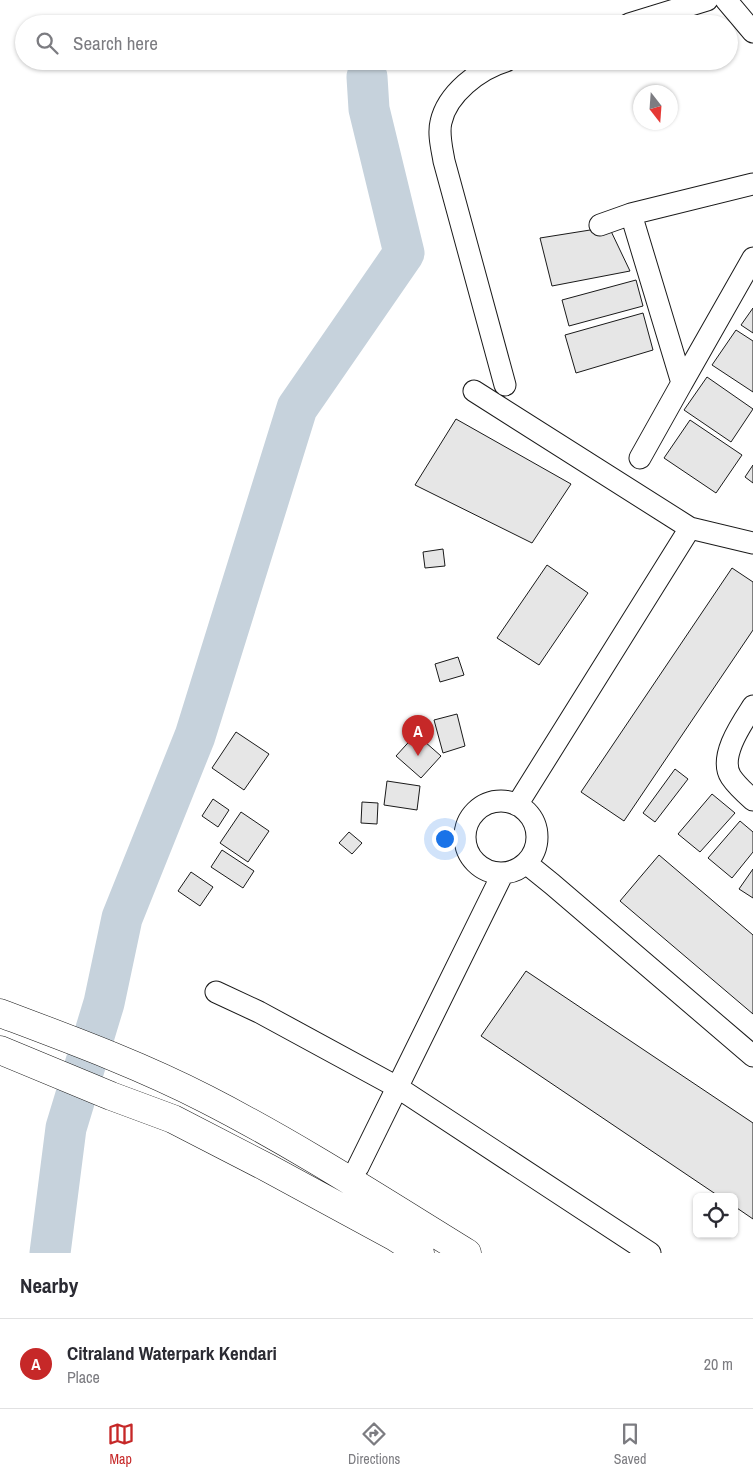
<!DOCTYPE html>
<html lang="en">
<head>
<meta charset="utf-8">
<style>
	:root { --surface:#fff; --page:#f7f7f7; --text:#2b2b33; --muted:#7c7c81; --line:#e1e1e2; --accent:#c62828 }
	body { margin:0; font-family:"Archivo Narrow",sans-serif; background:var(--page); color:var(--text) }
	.controls { position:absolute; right:15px; bottom:15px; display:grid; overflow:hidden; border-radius:8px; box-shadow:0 1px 4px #0004 }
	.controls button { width:45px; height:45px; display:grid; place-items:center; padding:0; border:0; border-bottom:1px solid var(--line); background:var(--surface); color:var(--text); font:25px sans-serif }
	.compass { position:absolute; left:633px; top:85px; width:45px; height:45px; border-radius:50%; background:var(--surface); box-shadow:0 1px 4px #0004; rotate:163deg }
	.you { position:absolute; left:444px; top:838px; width:18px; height:18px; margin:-12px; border:4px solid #fff; border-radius:50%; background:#1a73e8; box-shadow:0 0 0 8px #1a73e833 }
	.badge { display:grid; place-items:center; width:32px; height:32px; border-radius:50%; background:var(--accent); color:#fff; font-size:16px; font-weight:700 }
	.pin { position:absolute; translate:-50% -41px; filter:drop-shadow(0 1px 2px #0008) }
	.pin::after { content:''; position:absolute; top:26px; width:18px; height:15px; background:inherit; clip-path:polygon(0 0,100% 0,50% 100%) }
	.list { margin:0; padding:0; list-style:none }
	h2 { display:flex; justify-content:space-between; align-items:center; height:65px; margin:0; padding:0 20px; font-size:21px }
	h2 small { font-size:16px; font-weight:400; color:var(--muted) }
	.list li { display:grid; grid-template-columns:32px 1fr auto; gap:15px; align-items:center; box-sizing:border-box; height:90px; padding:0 20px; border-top:1px solid var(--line) }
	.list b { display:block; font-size:19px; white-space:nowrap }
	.list p { margin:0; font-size:16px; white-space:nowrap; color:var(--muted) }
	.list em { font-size:16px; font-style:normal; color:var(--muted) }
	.icon { flex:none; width:28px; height:28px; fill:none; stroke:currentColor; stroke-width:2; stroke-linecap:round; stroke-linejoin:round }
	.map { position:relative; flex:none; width:753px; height:1253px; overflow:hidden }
	.search { position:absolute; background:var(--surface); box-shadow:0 1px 4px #0004; left:15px; right:15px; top:15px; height:55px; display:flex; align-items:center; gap:12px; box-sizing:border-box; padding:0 18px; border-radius:28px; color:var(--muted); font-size:19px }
	.sheet { height:155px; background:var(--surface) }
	nav { display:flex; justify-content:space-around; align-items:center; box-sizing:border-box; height:70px; border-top:1px solid var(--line); background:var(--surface); font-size:14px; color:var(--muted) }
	nav a { display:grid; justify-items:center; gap:2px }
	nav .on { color:var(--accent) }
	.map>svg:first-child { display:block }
</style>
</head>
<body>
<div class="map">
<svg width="753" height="1253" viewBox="0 0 753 1253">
	<rect width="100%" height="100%" fill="#fff"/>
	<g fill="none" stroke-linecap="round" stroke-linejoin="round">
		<path stroke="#c6d2dc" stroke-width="41" d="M50 1253 66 1128 104 1003 122 918 195 736 297 408 404 253 369 109 367 77"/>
	</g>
	<path fill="#e6e6e6" stroke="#1a1a1a" d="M609 227 630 271 552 286 540 238Z
		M636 280 643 306 569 326 562 300Z
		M753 308V333L741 325Z
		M643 313 653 350 576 373 565 335Z
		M736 330 753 341V392L712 365Z
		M707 377 753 409 731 442 684 410Z
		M456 419 571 484 532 543 415 485Z
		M690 420 742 455 716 493 664 458Z
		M753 465V483L745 477Z
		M443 549 445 566 425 568 423 552Z
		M547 565 588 593 539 665 497 638Z
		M732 568 753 582V630L624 821 581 792Z
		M458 657 464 675 440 682 435 664Z
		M457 714 465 746 443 753 434 720Z
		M236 732 269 754 244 790 212 768Z
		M416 734 441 756 421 778 396 756Z
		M675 769 688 779 655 822 643 813Z
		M387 781 420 786 417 810 384 805Z
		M712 794 735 813 700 852 678 834Z
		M213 799 229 810 218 827 202 816Z
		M362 802 378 803 377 824 361 823Z
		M241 812 269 831 248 862 220 843Z
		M740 821 753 832V852L732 878 708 858Z
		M349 832 362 843 352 854 339 843Z
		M222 850 254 871 243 888 211 867Z
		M659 855 753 935V1014L620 901Z
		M753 869V898L739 889Z
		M191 872 213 887 200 906 178 891Z
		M526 971 753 1123V1219L734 1206V1197H720L481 1036Z"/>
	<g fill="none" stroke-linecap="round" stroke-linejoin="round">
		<g stroke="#1a1a1a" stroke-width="23">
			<path id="street" d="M726 0 753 32
				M629 24 707 0
				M631 214 682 383 640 458
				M600 225 631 214 753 184
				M682 383 753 258
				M505 385 444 161C442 149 438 134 441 122 447 94 479 69 506 61
				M474 391 690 528
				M753 706C742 723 718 757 731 777 737 786 745 793 753 800
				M465 837a36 36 0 1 1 72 0a36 36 0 1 1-72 0Z
				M517 805 690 528 753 543
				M526 863 552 884 753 1056
				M216 992 259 1012 397 1087 650 1253
				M358 1167 503 873"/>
		</g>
		<g stroke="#1a1a1a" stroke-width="29">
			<path id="secondary" d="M0 1013C69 1039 140 1065 206 1099 296 1145 381 1200 467 1253
				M0 1050 111 1096 173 1119 268 1168 395 1237 420 1253"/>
		</g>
		<use href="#street" stroke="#fff" stroke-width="21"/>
		<use href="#secondary" stroke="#fff" stroke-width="28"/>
	</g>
</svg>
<div class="controls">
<button><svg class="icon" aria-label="locate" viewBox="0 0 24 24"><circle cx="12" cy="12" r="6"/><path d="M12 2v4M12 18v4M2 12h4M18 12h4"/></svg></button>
</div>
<svg class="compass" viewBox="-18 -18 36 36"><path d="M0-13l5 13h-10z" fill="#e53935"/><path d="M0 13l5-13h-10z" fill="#7c7c81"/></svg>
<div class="you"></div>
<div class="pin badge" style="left:418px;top:756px">A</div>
<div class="search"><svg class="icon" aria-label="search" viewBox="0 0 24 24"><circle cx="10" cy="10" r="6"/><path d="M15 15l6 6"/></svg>Search here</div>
</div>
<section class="sheet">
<h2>Nearby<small></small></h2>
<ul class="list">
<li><span class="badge">A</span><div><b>Citraland Waterpark Kendari</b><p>Place</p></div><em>20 m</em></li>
</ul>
</section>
<nav>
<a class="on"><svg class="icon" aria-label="map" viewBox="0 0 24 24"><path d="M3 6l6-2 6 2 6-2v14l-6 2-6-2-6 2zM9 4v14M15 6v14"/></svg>Map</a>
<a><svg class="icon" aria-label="directions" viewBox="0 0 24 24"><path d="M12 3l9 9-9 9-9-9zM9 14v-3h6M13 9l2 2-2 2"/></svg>Directions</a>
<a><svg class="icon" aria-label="saved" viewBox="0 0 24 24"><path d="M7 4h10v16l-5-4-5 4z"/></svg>Saved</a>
</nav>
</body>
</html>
